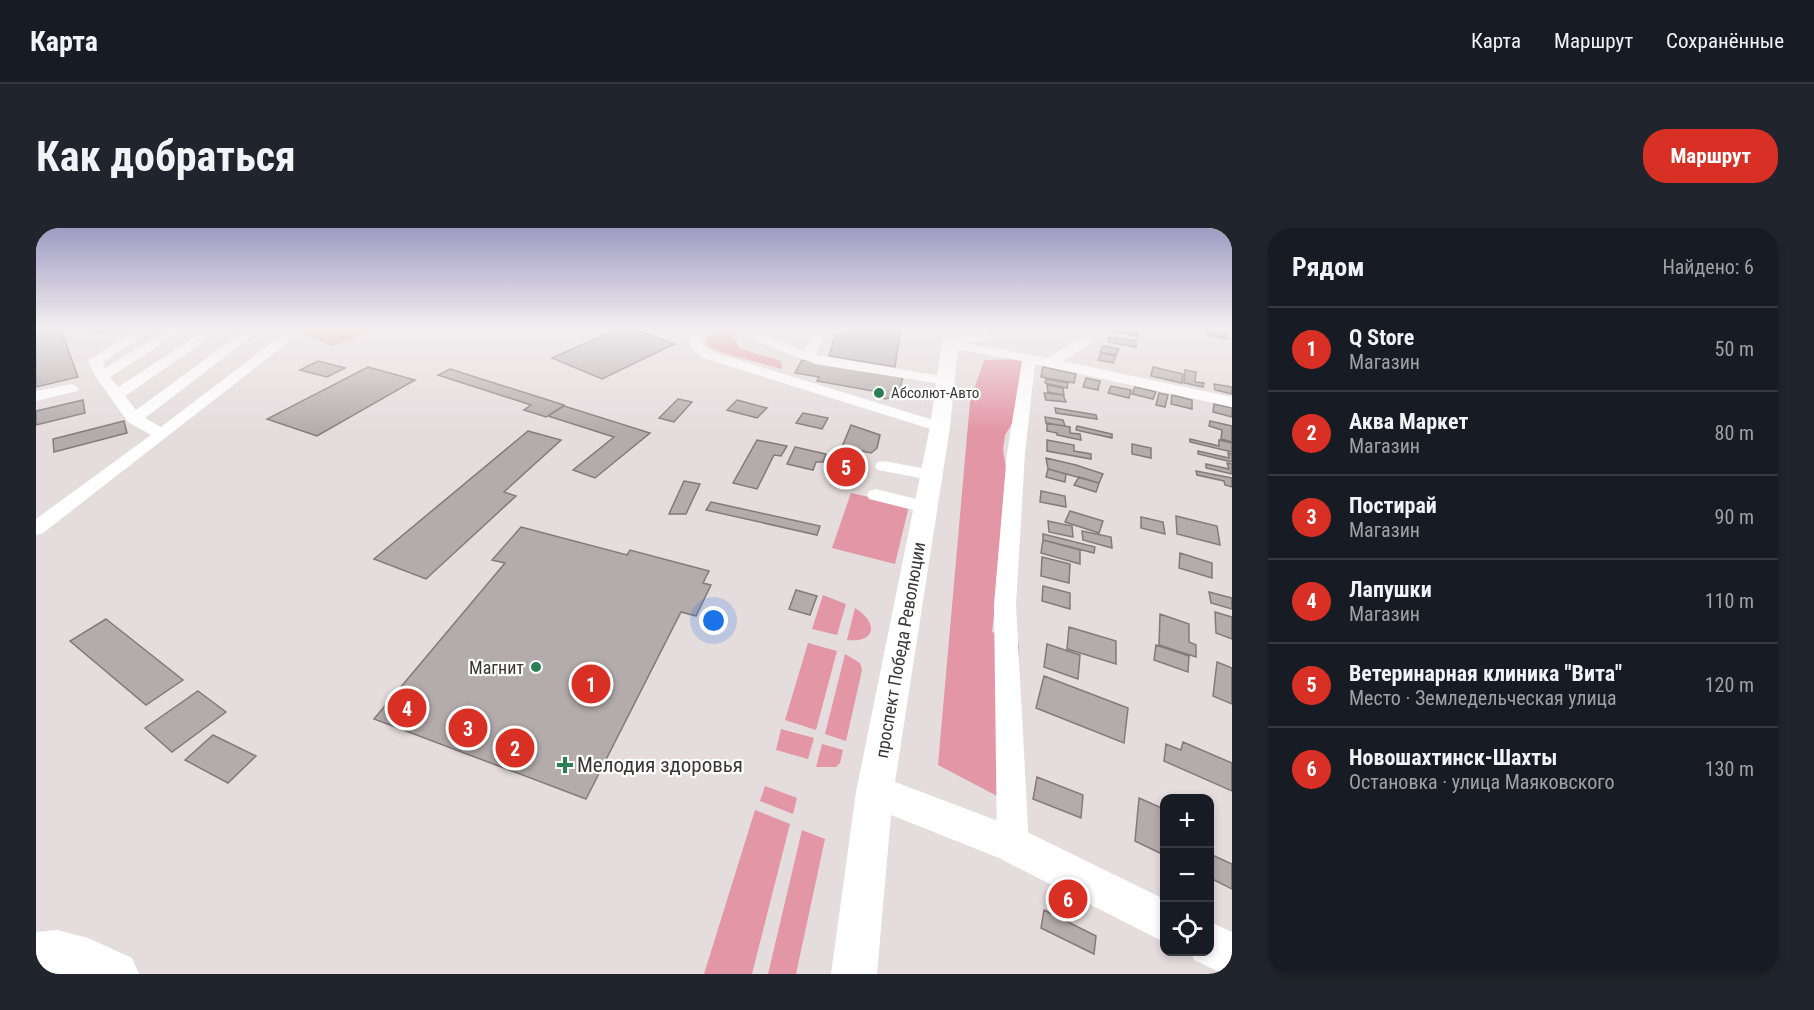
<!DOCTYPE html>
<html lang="ru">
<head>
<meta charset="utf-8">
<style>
	:root { --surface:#171b24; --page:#20242c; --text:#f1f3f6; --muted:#9ea1a6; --line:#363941; --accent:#d93025 }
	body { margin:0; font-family:"Roboto Condensed",sans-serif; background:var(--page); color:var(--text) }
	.controls { position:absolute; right:18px; bottom:18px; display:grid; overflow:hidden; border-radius:12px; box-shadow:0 3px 9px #0003 }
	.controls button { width:54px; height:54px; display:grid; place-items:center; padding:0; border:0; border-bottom:2px solid var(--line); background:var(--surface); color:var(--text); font:30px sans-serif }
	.you { position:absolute; left:678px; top:393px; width:21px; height:21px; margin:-15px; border:4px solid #fff; border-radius:50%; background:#1a73e8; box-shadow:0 0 0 9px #1a73e833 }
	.badge { display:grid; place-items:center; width:39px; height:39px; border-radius:50%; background:var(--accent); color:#fff; font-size:20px; font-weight:700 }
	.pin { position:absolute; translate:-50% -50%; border:3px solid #fff; box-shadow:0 2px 6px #0006 }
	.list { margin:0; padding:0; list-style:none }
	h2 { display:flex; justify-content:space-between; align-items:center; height:78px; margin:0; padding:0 24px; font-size:26px }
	h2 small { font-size:20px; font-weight:400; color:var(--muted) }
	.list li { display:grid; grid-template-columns:39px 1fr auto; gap:18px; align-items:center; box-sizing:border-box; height:84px; padding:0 24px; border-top:2px solid var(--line) }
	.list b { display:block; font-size:22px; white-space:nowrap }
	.list p { margin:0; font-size:20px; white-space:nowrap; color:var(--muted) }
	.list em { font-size:20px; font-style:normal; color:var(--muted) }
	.icon { flex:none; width:33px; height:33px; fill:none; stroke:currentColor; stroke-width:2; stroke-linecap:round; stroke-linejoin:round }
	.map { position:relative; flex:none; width:1196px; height:746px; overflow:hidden; border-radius:24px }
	header { display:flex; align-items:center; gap:36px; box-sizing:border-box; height:84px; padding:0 30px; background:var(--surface); border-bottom:2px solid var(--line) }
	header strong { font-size:28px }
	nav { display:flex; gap:33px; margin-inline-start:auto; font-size:21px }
	.intro { display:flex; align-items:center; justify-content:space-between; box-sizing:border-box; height:144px; padding:0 36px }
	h1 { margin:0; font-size:42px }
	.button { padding:15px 27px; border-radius:24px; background:var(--accent); color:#fff; font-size:21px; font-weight:700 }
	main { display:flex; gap:36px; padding:0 36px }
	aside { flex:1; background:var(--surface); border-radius:24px; box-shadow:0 3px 9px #0003 }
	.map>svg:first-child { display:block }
</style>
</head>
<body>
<header>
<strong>Карта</strong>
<nav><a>Карта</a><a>Маршрут</a><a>Сохранённые</a></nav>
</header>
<div class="intro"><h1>Как добраться</h1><a class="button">Маршрут</a></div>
<main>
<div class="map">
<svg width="1196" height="746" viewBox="0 0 1196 746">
	<rect width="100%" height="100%" fill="#e5dcde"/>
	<path fill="#e396a5" d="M262 99H346L297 118 272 108Z
		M677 99H698L695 107 705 121 745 133 746 141 684 124 669 116Z
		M988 131 986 180 969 207 967 222 973 258 956 404 983 416 984 580 902 537 934 174 948 132Z
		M815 265 873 278 859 336 796 320Z
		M787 367 810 376 801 407 776 401Z
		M819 380C842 394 841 415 811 412Z
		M772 415 801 423 780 502 749 492Z
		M809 426 824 435 826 442 810 513 789 506Z
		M745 501 778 510 772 531 740 522Z
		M786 516 807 522 804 535 800 539H780Z
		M729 558 761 570 757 586 724 573Z
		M719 582 754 596 716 746H668Z
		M766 602 789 611 760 746H732Z"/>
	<path fill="#b3abac" stroke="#827a7c" stroke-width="1.5" d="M0 99H24L42 149 0 159Z
		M58 99H85L86 100 61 105Z
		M586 99H593L638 116 566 151 516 130Z
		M815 99H865L859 139 793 128 800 105 813 106Z
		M1077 99 1103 103 1102 108 1076 103Z
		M1172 101 1191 104V111L1171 107Z
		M1073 109 1100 113V119L1072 114Z
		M1067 118 1083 121 1080 127 1064 124Z
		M1065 125 1080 128 1077 135 1062 132Z
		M766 132 867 149 862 168 849 171 837 163 781 153 783 149 759 145Z
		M282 133 309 140 291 149 264 142Z
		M332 139 379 152 281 208 231 191Z
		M1007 139 1040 146 1038 155 1005 149Z
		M1117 139 1147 146 1146 155 1115 148Z
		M414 141 528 177 510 189 488 182 495 177 402 147Z
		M1149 142 1160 144 1159 154 1168 155 1167 159 1148 155Z
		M1050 150 1064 153 1062 162 1047 159Z
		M1010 151 1032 155 1031 160 1009 155Z
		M1178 156 1196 159V166L1179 162Z
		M1011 157 1027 160 1028 167 1012 164Z
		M1075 158 1095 162 1093 170 1072 165Z
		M1099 159 1120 164 1117 171 1096 166Z
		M1008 165 1027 167 1030 174 1010 172Z
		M1123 165 1132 167 1129 179 1120 177Z
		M1136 167 1156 172V181L1135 176Z
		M642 171 656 174 638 194 623 190Z
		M47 172 49 185 0 197V183Z
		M701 172 731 180 721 190 691 182Z
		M1178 176 1196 180V189L1177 184Z
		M528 178 614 205 559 250 537 242 578 209 512 188Z
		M1019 180 1060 187 1061 191 1020 185Z
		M767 185 792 190 786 201 760 195Z
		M1009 189 1027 192 1029 198 1010 195Z
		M88 193 91 205 18 224 17 211Z
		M1174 193 1196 198V214L1185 211 1186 202 1173 198Z
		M1011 195 1034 199V205L1044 206 1045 212 1021 207V205L1011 203Z
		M815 197 844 207 841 220 835 225 806 219Z
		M1041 198 1076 206V210L1040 202Z
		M492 203 525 212 468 264 480 268 390 351 338 331Z
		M1154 211 1183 218V212L1196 215V224L1154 214Z
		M721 212 751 218 745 228 738 227 721 261 697 255Z
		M1011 212 1038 217V223L1055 226V231L1011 223Z
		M1096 216 1115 220V230L1096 226Z
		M759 219 790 226 787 234H780L777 242 751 236Z
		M1162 223 1193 230 1192 225 1196 226V234L1162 226Z
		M796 229 827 235 824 250 792 244Z
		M1010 230 1040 237 1067 246 1063 255 1012 241Z
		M1191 235 1196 236V246L1170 240V236L1193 241Z
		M1012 241 1030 246 1029 254 1010 249Z
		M1160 243 1196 250V259L1189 257 1188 253 1161 247Z
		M1043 249 1063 255 1060 264 1038 257Z
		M648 253 664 256 650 286H633Z
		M1005 263 1029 268 1030 279 1004 274Z
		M675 274 784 298 781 307 670 282Z
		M1034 283 1067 293 1063 305 1029 294Z
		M1140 288 1181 298 1184 317 1141 306Z
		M1105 289 1127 294 1129 306 1105 300Z
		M1012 293 1036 298 1037 309 1013 304Z
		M485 299 591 327 594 322 673 343 667 355 675 357 660 388 645 384 550 571 338 491 469 335 456 332Z
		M1046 303 1075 309 1076 320 1047 312Z
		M1007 306 1059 319 1058 325 1007 312Z
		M1007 312 1044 322V336L1005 325Z
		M1144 325 1176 335V350L1143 340Z
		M1006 329 1034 336 1033 355 1005 348Z
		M1007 358 1034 365V381L1006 373Z
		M760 362 781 368 774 387 753 381Z
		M1173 364 1196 370V381L1175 375Z
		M1179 384 1196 389V411L1180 405Z
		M1124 386 1153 396V414L1160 417V429L1123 417Z
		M70 391 147 452 110 477 34 413Z
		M1033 399 1080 413V436L1031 421Z
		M1011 416 1044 427 1042 451 1008 439Z
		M1120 417 1153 428 1152 444 1118 432Z
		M1181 434 1196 440V476L1177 468Z
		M1008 448 1092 480 1088 515 1000 480Z
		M162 463 190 484 136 524 109 500Z
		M177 507 220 528 192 555 149 532Z
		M1147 514 1196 535V563L1128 533 1130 516 1145 522Z
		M1001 549 1047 567 1045 590 997 571Z
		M1103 570 1128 581V627L1099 613Z
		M1174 626 1196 636V661L1174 650Z
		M1008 682 1060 708 1058 726 1005 700Z"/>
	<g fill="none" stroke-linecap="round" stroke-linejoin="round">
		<path fill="#fff" fill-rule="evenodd" d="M104 99H119L67 134 69 140 136 99H151L74 149 82 159 174 99H189L89 168 100 182 213 99H228L109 190 125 199 248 105H258L260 108 7 305 0 307V291L115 207 92 194 59 148 52 133Z
			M657 99H669L667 118 677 124 910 196 912 199 910 202H898L667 130 653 119Z
			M711 99H724L721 104 768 123 780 99H792L780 127 911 149 918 153 911 157 779 136 709 109 708 106Z
			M943 99H955L954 113 929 115 1012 130 1044 110 1053 99H1066L1054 116 1026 133 1196 169V179L999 136 989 225 980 377 993 617 988 628 977 632 966 628 961 617 958 377 971 225 986 133 913 120 906 116 908 113H917V108L942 106Z
			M1176 99H1196V106L1177 102Z
			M36 156 43 160 41 163 0 173V163Z
			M848 233 901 243 904 247 901 251 895 252 842 242 839 238 842 234Z
			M840 261 896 275 899 279 896 283 889 285 833 271 831 267 833 263Z"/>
		<path fill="#fff" fill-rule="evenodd" d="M908 99H924L914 199 859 554 991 604 1128 671V714L963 630 855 587 841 746H795L820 564 894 199Z
			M1174 694 1196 704V746H1188L1158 732 1155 724H1174Z
			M21 702 52 710 96 730 103 746H0V704Z"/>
	</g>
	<linearGradient id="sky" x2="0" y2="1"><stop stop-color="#9f9bc3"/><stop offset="0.49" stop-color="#f3eff0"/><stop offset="1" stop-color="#f3eff0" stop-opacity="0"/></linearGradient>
	<rect width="1196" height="204" fill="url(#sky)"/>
	<g fill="#2b8053" stroke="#fff" stroke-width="2">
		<circle cx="843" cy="165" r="6"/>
		<circle cx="500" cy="439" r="6"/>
		<path d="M526 528h6v6h6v6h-6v6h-6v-6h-6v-6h6z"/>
	</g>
	<g text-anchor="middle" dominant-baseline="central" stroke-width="4.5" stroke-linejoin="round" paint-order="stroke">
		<g font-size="15" fill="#393636" stroke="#fff" text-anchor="start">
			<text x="855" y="165">Абсолют-Авто</text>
		</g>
		<g font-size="18" fill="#393636" stroke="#fff">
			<text transform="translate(864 422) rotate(-80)">проспект Победа Революции</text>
		</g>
		<g font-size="18" fill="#393636" stroke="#fff" text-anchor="end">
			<text x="488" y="439">Магнит</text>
		</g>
		<g font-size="21" fill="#393636" stroke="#fff" text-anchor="start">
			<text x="541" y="537">Мелодия здоровья</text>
		</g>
	</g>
</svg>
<div class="controls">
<button>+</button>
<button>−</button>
<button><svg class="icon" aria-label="locate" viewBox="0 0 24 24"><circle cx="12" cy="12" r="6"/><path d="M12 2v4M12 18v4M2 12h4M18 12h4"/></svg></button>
</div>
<div class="you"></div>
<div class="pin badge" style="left:555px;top:456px">1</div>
<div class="pin badge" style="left:479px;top:520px">2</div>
<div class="pin badge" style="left:432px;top:500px">3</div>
<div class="pin badge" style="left:371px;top:480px">4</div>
<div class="pin badge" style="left:810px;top:239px">5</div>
<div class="pin badge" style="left:1032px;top:671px">6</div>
</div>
<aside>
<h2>Рядом<small>Найдено: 6</small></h2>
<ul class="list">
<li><span class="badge">1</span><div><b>Q Store</b><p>Магазин</p></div><em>50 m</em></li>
<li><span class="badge">2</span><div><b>Аква Маркет</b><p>Магазин</p></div><em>80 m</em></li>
<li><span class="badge">3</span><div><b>Постирай</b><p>Магазин</p></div><em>90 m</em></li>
<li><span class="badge">4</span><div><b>Лапушки</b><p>Магазин</p></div><em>110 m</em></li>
<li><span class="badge">5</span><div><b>Ветеринарная клиника &quot;Вита&quot;</b><p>Место · Земледельческая улица</p></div><em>120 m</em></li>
<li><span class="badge">6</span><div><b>Новошахтинск-Шахты</b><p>Остановка · улица Маяковского</p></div><em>130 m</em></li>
</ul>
</aside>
</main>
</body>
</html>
